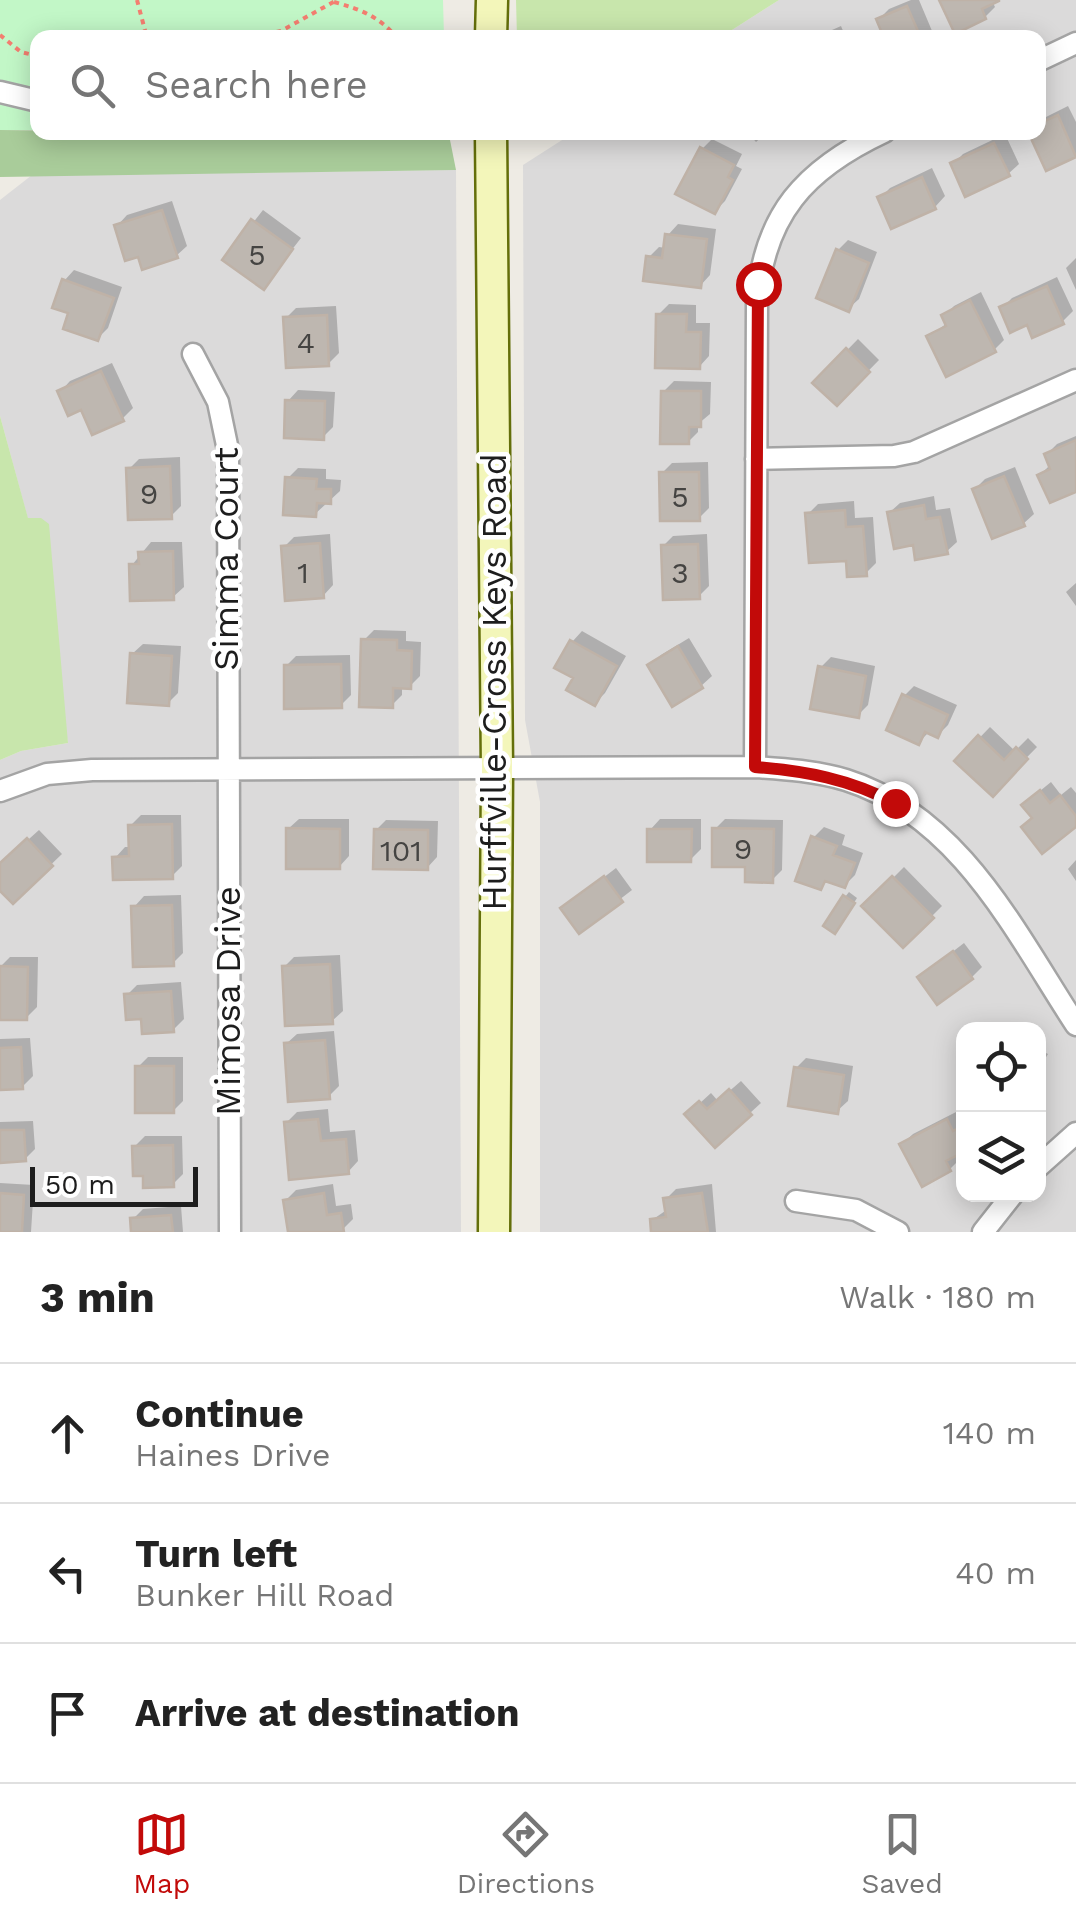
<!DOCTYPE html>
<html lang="en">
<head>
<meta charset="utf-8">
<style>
	:root { --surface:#fff; --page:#f2f2f2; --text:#222; --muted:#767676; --line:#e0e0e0; --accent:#c20a09 }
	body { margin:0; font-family:"Work Sans",sans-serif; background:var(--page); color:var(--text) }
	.controls { position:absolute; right:30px; bottom:30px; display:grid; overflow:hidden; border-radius:20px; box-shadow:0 5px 25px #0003 }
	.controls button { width:90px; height:90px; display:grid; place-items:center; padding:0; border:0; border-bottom:2px solid var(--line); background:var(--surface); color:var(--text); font:50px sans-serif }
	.scale { position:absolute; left:30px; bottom:25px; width:168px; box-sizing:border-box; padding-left:10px; border:5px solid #1d1d1d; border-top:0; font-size:28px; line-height:35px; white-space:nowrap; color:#1d1d1d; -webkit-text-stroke:8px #fff; paint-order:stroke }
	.stop { position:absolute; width:30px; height:30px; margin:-22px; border:8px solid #c20a09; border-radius:50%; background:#fff }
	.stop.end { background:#c20a09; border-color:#fff; box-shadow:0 2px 10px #0008 }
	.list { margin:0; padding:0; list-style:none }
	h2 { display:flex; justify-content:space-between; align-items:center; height:130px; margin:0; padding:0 40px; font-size:42px }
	h2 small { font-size:32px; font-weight:400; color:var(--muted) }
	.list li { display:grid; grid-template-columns:65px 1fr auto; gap:30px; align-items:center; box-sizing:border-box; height:140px; padding:0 40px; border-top:2px solid var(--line) }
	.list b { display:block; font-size:38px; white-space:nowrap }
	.list p { margin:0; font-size:32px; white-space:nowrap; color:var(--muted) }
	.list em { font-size:32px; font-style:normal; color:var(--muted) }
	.icon { flex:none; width:55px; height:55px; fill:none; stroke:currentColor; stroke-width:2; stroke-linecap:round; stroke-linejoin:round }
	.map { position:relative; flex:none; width:1076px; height:1232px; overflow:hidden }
	.search { position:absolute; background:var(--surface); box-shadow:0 5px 25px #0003; left:30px; right:30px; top:30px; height:110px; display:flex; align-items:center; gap:25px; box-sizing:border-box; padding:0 35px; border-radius:20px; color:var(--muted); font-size:38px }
	.sheet { height:550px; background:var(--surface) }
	nav { display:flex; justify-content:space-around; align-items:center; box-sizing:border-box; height:140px; border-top:2px solid var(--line); background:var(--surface); font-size:28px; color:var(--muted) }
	nav a { display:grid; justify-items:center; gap:5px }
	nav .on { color:var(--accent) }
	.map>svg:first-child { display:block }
</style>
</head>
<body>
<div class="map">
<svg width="1076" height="1232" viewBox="0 0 1076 1232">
	<rect width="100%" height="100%" fill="#eeebe4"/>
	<path fill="#dbdada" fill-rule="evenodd" d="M779 0H1076V1232H540V802L525 720 523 165 573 133 1038 132V38L721 37ZM964 1030H1038V1194H964Z
		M456 170 461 1232H0V760L21 751 68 743 28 519 0 416V200L32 175Z"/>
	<path fill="#c8e6ac" d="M516 0H779L721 37 517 38Z
		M0 416 28 518H41L49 524 68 743 21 751 0 760Z"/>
	<path fill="#a9cc9a" d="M0 130 449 135 456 170 0 177Z"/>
	<path fill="#c2f7c7" d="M0 0H443L444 37 38 38 37 130H0Z"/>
	<path fill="#0003" d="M911 0H919L935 38H887L879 19 889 9Z
		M942 0H995L992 1 995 7 985 17Z
		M841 26 846 38H814Z
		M1068 106 1076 122V154L1048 168 1038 121Z
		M747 132H767L756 142Z
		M1005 134 1019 164 1008 174 953 164 963 154Z
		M712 139 742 154 736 166 742 169 725 201 715 211 702 149Z
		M932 168 945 196 935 207 880 198 890 188Z
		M172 201 187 246 176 256 139 254 117 226 127 215Z
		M263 210 301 238 263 287 225 259Z
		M678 224 716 229 710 275 700 286 649 257 659 247 666 248 668 235Z
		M848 240 877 252 859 299 848 309 838 250Z
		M1076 258V290L1066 268Z
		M74 270 122 287 108 328 98 338 71 312 64 281Z
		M1057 277 1073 311 1062 322 1002 308 1012 298Z
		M981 292 1004 340 994 350 929 337 947 323 944 316 954 306Z
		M669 304 696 305V323H710L709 356 699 367 658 315Z
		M336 306 339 353 328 364 286 318 296 308Z
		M858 339 879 360 837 403 816 382Z
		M112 363 133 408 122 419 82 407 60 392 70 381Z
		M674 381 711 382 710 414 698 424V432L688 442 663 392Z
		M298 390 335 392 333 427 323 437 288 401Z
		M1076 436V489L1040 475 1051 464 1047 454 1057 444Z
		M180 457 181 506 171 516 129 469 139 459Z
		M708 462 709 508 699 518 662 473 672 463Z
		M1015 467 1034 514 1023 524 975 489 985 479Z
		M298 468 326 469V479L341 480 340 491 315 514 288 478Z
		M934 496 936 510 950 508 957 542 946 552 915 542 889 513 900 503Z
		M854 501 855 518 873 517 876 563 866 573 808 514 818 504Z
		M330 534 333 585 323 596 284 547 294 537Z
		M707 534 709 586 699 596 663 546 673 536Z
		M151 542H182L184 587 173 597 132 565Z
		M1076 583V606L1066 592Z
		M374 630 406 631V641L421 642 420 676 410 686H402V695L392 705 364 640Z
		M582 631 626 656 605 693 595 703 576 677 572 642Z
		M689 638 712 676 701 686 651 665 661 655Z
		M143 644 181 646 178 693 168 703 132 654Z
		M350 655 351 695 341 705 286 666 296 656Z
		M831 657 875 666 868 705 858 715 820 668Z
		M914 686 957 705 948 725 938 735 930 731 919 742 904 696Z
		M990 727 1015 751 1028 738 1037 747 992 793 958 760Z
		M1051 782 1061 795 1071 787 1076 793V824L1034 817 1035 795Z
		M141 815H181L182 866 172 876 115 858 125 847H131L130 826Z
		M299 819H349V856L339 867 288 829Z
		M660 819H701V849L690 860 650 830Z
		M725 819 783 820 782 870 772 880 747 865 715 829Z
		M386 820 438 821 437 857 427 868 376 830Z
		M824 827 845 835 842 845 863 853 855 875 845 885 828 879 820 888 814 837Z
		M39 830 62 854 13 901 0 887V865Z
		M1076 860V881L1068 869Z
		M904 867 942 906 903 945 865 906Z
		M616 868 632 890 580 930 564 908Z
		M849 892 857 898 839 926 845 897Z
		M181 895 183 953 173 963 134 907 144 896Z
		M964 943 982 967 972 977H920Z
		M340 955 343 1011 332 1021 284 967 294 957Z
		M10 957H38L37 1007 26 1018 0 1017V967Z
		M181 982 184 1019 173 1030 143 1017 127 995 137 985Z
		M334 1031 339 1086 329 1096 286 1044 297 1034Z
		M30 1038 33 1076 22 1087 0 1088V1039Z
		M1038 1049 1048 1054 1038 1070Z
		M148 1057H183V1101L173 1111 138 1067Z
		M806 1058 853 1066 848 1101 837 1111 796 1068Z
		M741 1081 761 1103 715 1145 688 1114 711 1093 718 1101Z
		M328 1109 330 1132 355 1130 358 1161 348 1172 286 1123 297 1112Z
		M958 1111 964 1122V1150L956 1153 960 1159 950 1169 902 1144 913 1134Z
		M33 1121 35 1149 25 1159 0 1161V1122Z
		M145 1136H182L183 1174 173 1184 145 1173 134 1147Z
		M0 1183 34 1185 31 1232H0Z
		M333 1184 336 1206 351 1204 353 1219 343 1229 286 1200 296 1190Z
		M712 1184 716 1232H654L652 1220 668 1209 666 1199 676 1189Z
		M181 1206 183 1232H134L133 1219 143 1209Z"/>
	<path fill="#beb7b0" stroke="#bfb2a7" stroke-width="2.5" d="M939 0H999V1L982 9 986 19 955 34Z
		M907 6 921 38H884L876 19Z
		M1058 115 1076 157 1046 171 1028 132H1038V124Z
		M994 143 1010 176 965 197 950 163Z
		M700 147 734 165 728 177 733 180 715 214 675 194Z
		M922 177 936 209 891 229 877 197Z
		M162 210 178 258 142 270 138 257 125 261 114 225Z
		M251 219 293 249 264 290 222 260Z
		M665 234 707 239 701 288 643 281 646 256 662 258Z
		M836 249 869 263 849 312 816 298Z
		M62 279 114 298 98 341 63 329 68 313 52 308Z
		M1047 286 1064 324 1032 338 1027 325 1010 333 999 307Z
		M970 300 996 352 946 377 926 336 946 326 941 315Z
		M656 314H687L686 332H701L700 369 655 368Z
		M327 315 329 366 286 368 283 317Z
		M846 348 870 372 837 406 812 383Z
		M101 371 124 421 92 435 81 410 68 416 57 391Z
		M661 391H701V427H689V444H660Z
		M285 400 325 401 324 440 284 438Z
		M1076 440V492L1050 503 1037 475 1050 469 1044 454Z
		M170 466 172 519 128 520 126 468Z
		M659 472H699L700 521H660Z
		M1004 476 1025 526 992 539 972 489Z
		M285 477 317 479 316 489H331V504L317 503 316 517 283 515Z
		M924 505 926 519 940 517 948 554 915 560 913 545 894 549 887 512Z
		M845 510 846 527 863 526 867 576 847 577 846 561 809 563 805 513Z
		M320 543 324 598 285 601 281 546Z
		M698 544 700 599 663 600 661 545Z
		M173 551 174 600 130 601 129 564H139L138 552Z
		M361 639 397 640V650L412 651 411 689 393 688V708L359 707Z
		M570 640 617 666 595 706 566 690 573 678 554 668Z
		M678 646 703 688 672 707 647 665Z
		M130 653 172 656 169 706 127 703Z
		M341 664 342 708 284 709V665Z
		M818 666 866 676 859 718 810 709Z
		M902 694 948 715 938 738 925 732 919 745 886 730Z
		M978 735 1004 760 1016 747 1028 759 993 797 954 761Z
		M1040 790 1050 803 1060 795 1076 816V827L1042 854 1021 827 1032 818 1021 805Z
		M172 824 173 879 113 880 112 857 129 856 128 825Z
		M286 828 340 829V869H286Z
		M712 828 774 829 773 883 745 882V867H712Z
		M374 829 428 830V870L373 869Z
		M647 829H692L691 862H647Z
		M811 836 837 846 833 855 855 863 845 888 825 881 821 890 795 881Z
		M27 838 53 866 13 904 0 891V863Z
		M604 876 623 902 579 934 560 908Z
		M892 876 934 918 903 948 861 906Z
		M843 895 855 903 835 934 823 926Z
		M172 905 174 966 133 967 131 906Z
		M953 951 973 979 937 1005 917 977Z
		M330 964 333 1024 285 1026 282 966Z
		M0 966 28 967 27 1020H0Z
		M171 991 174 1032 142 1034 141 1019 126 1020 124 994Z
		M325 1040 330 1099 288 1102 284 1043Z
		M21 1047 23 1089 0 1090V1048Z
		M135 1066H174V1113H135Z
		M794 1067 844 1075 838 1114 788 1106Z
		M729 1089 752 1115 715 1148 684 1114 699 1101 707 1109Z
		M318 1119 321 1141 346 1139 349 1174 289 1180 284 1122Z
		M947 1119 953 1131 964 1125V1152L946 1161 951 1171 922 1187 899 1144Z
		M0 1130H24L26 1161 0 1163Z
		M173 1145 174 1187 143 1188V1176H133L132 1146Z
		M0 1193 24 1195 22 1232H0Z
		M324 1193 327 1215 341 1213 344 1232H288L283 1200Z
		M702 1193 708 1232H651L650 1219 666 1217 663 1198Z
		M171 1215 173 1232H131L130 1218Z"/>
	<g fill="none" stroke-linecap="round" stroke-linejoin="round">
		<g stroke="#a4a4a4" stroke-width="25">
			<path id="minor" d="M1038 61 1076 43
				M0 92 38 101
				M193 354 218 402 228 450 230 1232
				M756 459 894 456 914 452 1076 380
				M755 767 757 304C763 215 805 169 884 132
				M0 791 47 774 92 770 755 767C786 769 816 771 846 780 960 816 1015 932 1076 1025
				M1038 1167 1076 1133
				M796 1201 856 1210 898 1232
				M983 1232 1013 1194"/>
		</g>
		<g stroke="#646f0a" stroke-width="35">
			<path id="secondary" d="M491 38 492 0
				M491 132 497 770 494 1232"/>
		</g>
		<path stroke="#f37e70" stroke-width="4" stroke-dasharray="5 5" stroke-linecap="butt" d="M137 0 147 38
			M334 2C360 9 380 17 397 38
			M0 35 21 52 38 56
			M247 38 281 31 337 0"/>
		<use href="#minor" stroke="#fff" stroke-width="20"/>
		<use href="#secondary" stroke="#f3f6ba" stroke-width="30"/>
	</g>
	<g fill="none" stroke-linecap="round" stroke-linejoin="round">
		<path stroke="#c20a09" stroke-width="12" d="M758 284 755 767C806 771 849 779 895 803"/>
	</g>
	<g text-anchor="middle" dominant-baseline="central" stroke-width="9" stroke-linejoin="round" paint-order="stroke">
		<g font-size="30" fill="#454442">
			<text x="257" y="254">5</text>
			<text x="306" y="342">4</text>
			<text x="149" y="493">9</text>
			<text x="680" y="496">5</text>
			<text x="303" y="572">1</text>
			<text x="680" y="572">3</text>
			<text x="743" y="848">9</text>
			<text x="401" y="850">101</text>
		</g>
		<g font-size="35" fill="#1d1d1d" stroke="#fff">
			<text transform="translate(226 559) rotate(-90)">Simma Court</text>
			<text transform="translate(494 682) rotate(-90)">Hurffville-Cross Keys Road</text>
			<text transform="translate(228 1001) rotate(-90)">Mimosa Drive</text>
		</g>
	</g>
</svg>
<div class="controls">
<button><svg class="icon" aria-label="locate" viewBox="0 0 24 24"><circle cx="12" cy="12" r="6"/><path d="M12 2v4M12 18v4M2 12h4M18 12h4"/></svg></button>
<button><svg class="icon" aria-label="layers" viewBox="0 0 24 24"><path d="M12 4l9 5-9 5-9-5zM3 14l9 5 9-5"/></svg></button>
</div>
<div class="scale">50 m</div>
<div class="stop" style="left:758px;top:284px"></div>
<div class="stop end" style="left:895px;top:803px"></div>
<div class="search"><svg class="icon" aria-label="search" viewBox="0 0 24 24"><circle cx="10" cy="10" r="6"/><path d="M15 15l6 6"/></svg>Search here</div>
</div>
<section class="sheet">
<h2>3 min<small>Walk · 180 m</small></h2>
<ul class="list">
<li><svg class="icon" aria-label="ahead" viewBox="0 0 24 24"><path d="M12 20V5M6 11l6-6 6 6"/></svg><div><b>Continue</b><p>Haines Drive</p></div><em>140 m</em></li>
<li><svg class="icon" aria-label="left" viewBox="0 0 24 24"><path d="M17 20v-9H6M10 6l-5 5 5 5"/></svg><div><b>Turn left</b><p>Bunker Hill Road</p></div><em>40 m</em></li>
<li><svg class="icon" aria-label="arrive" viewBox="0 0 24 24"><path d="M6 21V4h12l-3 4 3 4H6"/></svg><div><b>Arrive at destination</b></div></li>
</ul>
</section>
<nav>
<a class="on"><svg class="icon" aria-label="map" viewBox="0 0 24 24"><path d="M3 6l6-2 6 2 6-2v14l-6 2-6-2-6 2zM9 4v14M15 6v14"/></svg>Map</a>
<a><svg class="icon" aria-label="directions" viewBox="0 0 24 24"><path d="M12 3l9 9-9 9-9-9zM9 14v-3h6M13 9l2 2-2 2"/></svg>Directions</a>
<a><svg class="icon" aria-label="saved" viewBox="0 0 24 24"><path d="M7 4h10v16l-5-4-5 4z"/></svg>Saved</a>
</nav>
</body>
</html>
